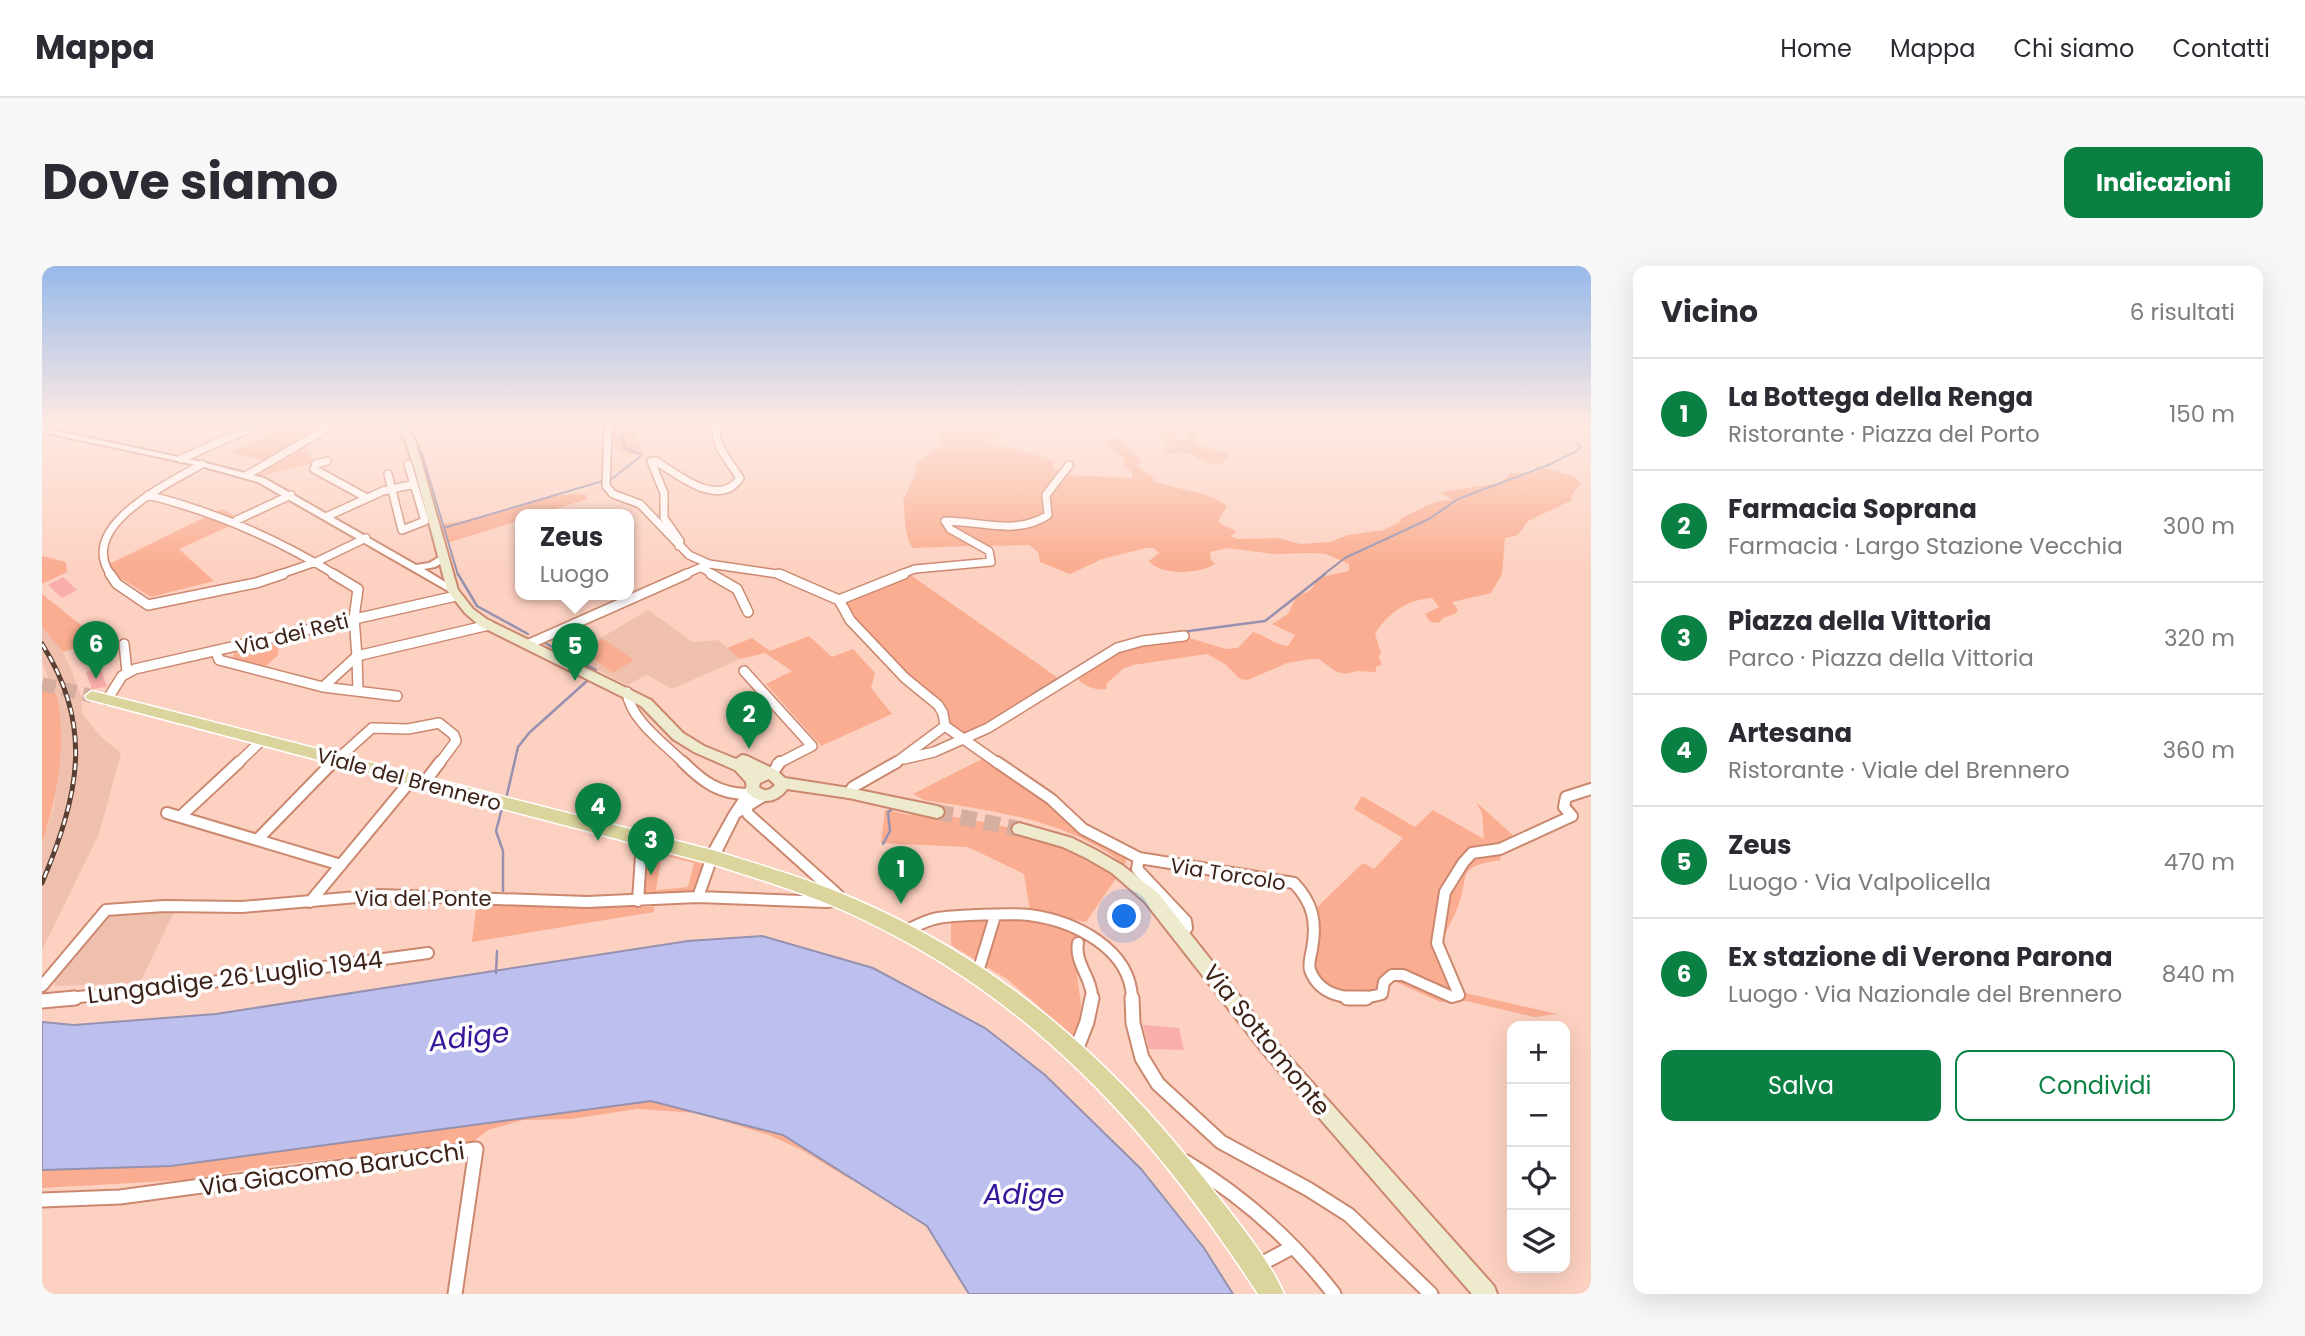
<!DOCTYPE html>
<html lang="it">
<head>
<meta charset="utf-8">
<style>
	:root { --surface:#fff; --page:#f7f7f7; --text:#2b2b33; --muted:#7c7c81; --line:#e1e1e2; --accent:#0b8043 }
	body { margin:0; font-family:Poppins,sans-serif; background:var(--page); color:var(--text) }
	.controls { position:absolute; right:21px; bottom:21px; display:grid; overflow:hidden; border-radius:14px; box-shadow:0 7px 28px #0002 }
	.controls button { width:63px; height:63px; display:grid; place-items:center; padding:0; border:0; border-bottom:2px solid var(--line); background:var(--surface); color:var(--text); font:35px sans-serif }
	.you { position:absolute; left:1083px; top:651px; width:24px; height:24px; margin:-18px; border:5px solid #fff; border-radius:50%; background:#1a73e8; box-shadow:0 0 0 10px #1a73e833 }
	.badge { display:grid; place-items:center; width:46px; height:46px; border-radius:50%; background:var(--accent); color:#fff; font-size:23px; font-weight:700 }
	.pin { position:absolute; translate:-50% -58px; filter:drop-shadow(0 2px 4px #0008) }
	.pin::after { content:''; position:absolute; top:37px; width:24px; height:21px; background:inherit; clip-path:polygon(0 0,100% 0,50% 100%) }
	.popup { position:absolute; left:473px; top:243px; width:119px; height:91px; box-sizing:border-box; display:grid; place-content:center; border-radius:14px; background:var(--surface); filter:drop-shadow(0 2px 5px #0005); font-size:23px; white-space:nowrap; color:var(--muted) }
	.popup b { font-size:26px; color:var(--text) }
	.popup::after { content:''; position:absolute; left:50%; top:100%; margin-left:-14px; border:14px solid transparent; border-top-color:var(--surface) }
	.list { margin:0; padding:0; list-style:none }
	h2 { display:flex; justify-content:space-between; align-items:center; height:91px; margin:0; padding:0 28px; font-size:30px }
	h2 small { font-size:23px; font-weight:400; color:var(--muted) }
	.list li { display:grid; grid-template-columns:46px 1fr auto; gap:21px; align-items:center; box-sizing:border-box; height:112px; padding:0 28px; border-top:2px solid var(--line) }
	.list b { display:block; font-size:26px; white-space:nowrap }
	.list p { margin:0; font-size:23px; white-space:nowrap; color:var(--muted) }
	.list em { font-size:23px; font-style:normal; color:var(--muted) }
	.actions { display:flex; gap:14px; padding:21px 28px }
	.actions a { flex:1; padding:16px 0; border:2px solid var(--accent); border-radius:14px; text-align:center; font-size:24px; color:var(--accent) }
	.actions .main { background:var(--accent); color:#fff }
	.icon { flex:none; width:38px; height:38px; fill:none; stroke:currentColor; stroke-width:2; stroke-linecap:round; stroke-linejoin:round }
	.map { position:relative; flex:none; width:1549px; height:1028px; overflow:hidden; border-radius:14px }
	header { display:flex; align-items:center; gap:42px; box-sizing:border-box; height:98px; padding:0 35px; background:var(--surface); border-bottom:2px solid var(--line) }
	header strong { font-size:33px }
	nav { display:flex; gap:38px; margin-inline-start:auto; font-size:24px }
	.intro { display:flex; align-items:center; justify-content:space-between; box-sizing:border-box; height:168px; padding:0 42px }
	h1 { margin:0; font-size:49px }
	.button { padding:18px 32px; border-radius:14px; background:var(--accent); color:#fff; font-size:24px; font-weight:700 }
	main { display:flex; gap:42px; padding:0 42px }
	aside { flex:1; background:var(--surface); border-radius:14px; box-shadow:0 7px 28px #0002 }
	.map>svg:first-child { display:block }
</style>
</head>
<body>
<header>
<strong>Mappa</strong>
<nav><a>Home</a><a>Mappa</a><a>Chi siamo</a><a>Contatti</a></nav>
</header>
<div class="intro"><h1>Dove siamo</h1><a class="button">Indicazioni</a></div>
<main>
<div class="map">
<svg width="1549" height="1028" viewBox="0 0 1549 1028">
	<rect width="100%" height="100%" fill="#fdd1c1"/>
	<path fill="#f0c0af" d="M606 344 651 376 676 374 698 393 630 423 605 409 585 419 528 390Z
		M0 361 17 379 29 403 39 430 40 447 59 471 79 487 57 568 0 684V578L12 539 18 477 16 437 0 396Z
		M132 646 98 717 13 720V711L62 654 67 650Z"/>
	<path fill="#faad90" fill-rule="evenodd" d="M250 158H283L263 178 272 197 219 210 208 207 223 195 188 187Z
		M566 158H589L602 189C574 187 571 186 566 158Z
		M909 158H969L946 178 979 184 1012 195 1011 203 1026 209 1090 212V206L1082 200V193L1060 176 1075 171 1100 196 1095 200 1110 210 1112 215C1136 225 1165 224 1185 240L1176 255C1181 261 1189 261 1194 266L1189 270 1195 273 1237 272 1258 278 1288 276 1306 269 1342 264 1357 256 1360 252C1376 245 1392 232 1411 235L1398 226 1459 217 1469 207 1496 206 1494 200 1532 210 1539 218 1529 230 1530 234 1486 255 1476 269 1463 272 1460 308 1449 327 1410 336 1416 344 1413 348 1401 352 1397 357 1388 356 1383 348 1397 341 1390 332C1367 333 1345 347 1333 368L1339 387 1337 392 1340 398 1334 401V406L1315 405 1303 408 1293 405 1277 393H1269L1245 397 1206 414 1198 413 1183 398 1165 388 1091 399 1081 403 1065 417 1064 423C1053 425 1040 419 1034 410L1041 404 1061 397V389L1070 384 1144 371 1184 383 1196 382 1211 366C1225 370 1233 379 1246 380L1253 369 1230 358 1246 348 1255 329C1266 327 1272 324 1275 312L1307 305V298L1284 288 1272 287 1231 288 1185 282 1168 286 1169 294 1173 298C1158 308 1118 310 1107 295L1117 287 1112 282H1104L1060 293 1028 308 998 296 996 286 987 279 948 280 947 284 927 280 871 282C861 269 864 250 861 234L875 205 873 199 893 182 901 181 897 169Z
		M1109 158H1117L1120 162 1131 164 1138 174H1144V165L1155 167 1152 178 1188 188 1185 191 1187 193C1174 203 1160 194 1148 188 1142 185 1130 188 1124 187L1120 183 1128 182Z
		M538 228 544 229 545 233 495 249H479V254L405 277 400 258 422 255 510 230Z
		M180 243 197 252 192 258 137 283 172 315 109 331 77 311 73 313 61 301Z
		M0 290 24 296 25 306 0 318Z
		M867 308 1019 414 922 472 906 457 897 440 819 365 801 337 837 324Z
		M0 328 49 367 40 380 21 386 0 361Z
		M767 370 790 391 811 383 833 407 829 422 850 448 779 480 724 418 750 405 723 387 698 393 685 382 710 372 728 385Z
		M561 373 592 394 571 407 540 385Z
		M237 377 236 389 222 402 190 395 192 387Z
		M0 423 14 427C26 476 15 530 0 578Z
		M948 489 1089 592 1084 594 1083 599C1026 554 952 545 882 534L871 528Z
		M1320 530 1373 561 1391 544 1442 573 1440 547 1434 536 1482 579 1458 588 1459 594C1413 601 1429 606 1416 641 1411 653 1404 665 1399 677L1419 726 1515 748 1493 751 1424 735 1398 736 1352 715 1346 716C1342 733 1337 735 1320 737 1293 741 1273 730 1261 705L1267 687 1272 644 1321 597 1332 603 1361 572 1312 543Z
		M843 544 869 549 881 546C948 557 1021 566 1075 611L1044 656 988 645 982 608 926 581 839 577Z
		M604 579 663 594 653 627 600 632ZM620 589 652 597 646 621 614 624Z
		M435 634 547 641H612V646L430 676Z
		M956 653C989 655 1016 657 1045 672L1034 700 1039 740 1034 773 965 713 909 679V657Z
		M661 832 806 897 809 914 760 884 727 869 654 847 595 843 529 853 481 854 446 864 428 878 227 900 143 914 0 922V902L504 838Z"/>
	<path fill="#bdc0ee" stroke="#9691ae" stroke-width="2" d="M720 670 831 702 943 762 1003 809 1099 903 1162 982 1191 1028H927L885 960 741 869 609 835 129 900 0 904V756L32 759 174 748 646 675Z"/>
	<g fill="none" stroke-linecap="round" stroke-linejoin="round">
		<path stroke="#9691ae" stroke-width="2" d="M365 158 380 188 416 309
			M402 262 571 212 600 189 583 182 577 158
			M1281 309 1303 292 1387 253 1416 233 1504 200 1535 185 1538 181 1535 177"/>
		<path stroke="#9691ae" stroke-width="2.5" d="M416 308 435 340 486 368
			M1117 369 1223 355 1283 308
			M501 376 554 404
			M991 428 1070 380
			M464 533 476 481 487 467 546 414
			M460 542 454 565 461 585V625
			M841 578 848 565 846 546 852 542
			M454 707 455 685"/>
	</g>
	<path fill="#faaeab" d="M21 311 35 324 20 332 6 319Z
		M58 401 65 421 50 423 44 406Z
		M1101 759 1137 762 1142 784 1107 783Z"/>
	<g fill="none" stroke-linecap="round" stroke-linejoin="round">
		<path stroke="#d6ae9f" stroke-width="16" stroke-dasharray="16 8" stroke-linecap="butt" d="M895 546 977 563"/>
		<path stroke="#d6ae9f" stroke-width="14" stroke-dasharray="14 7" stroke-linecap="butt" d="M0 418 50 430"/>
		<g stroke="#cb886f" stroke-width="10">
			<path id="minor-far3" d="M566 160 564 220 571 228 598 238 647 289 667 298
				M139 193 218 158
				M285 195 274 198 272 203 325 232
				M346 208 360 264 383 255 366 198
				M205 209 279 166 287 158
				M106 229C174 246 235 273 294 309
				M286 250 341 225 372 218
				M195 254 249 229
				M637 280 638 275 622 252V227L609 195H614C636 209 677 243 698 212 689 198 668 175 676 158
				M660 302 672 309
				M69 309C34 260 126 218 160 198
				M236 309 274 296 324 272
				M641 309 667 298 742 309
				M857 309 873 303 949 296 947 285 908 263 903 255C939 255 974 270 1006 249L1004 229 1027 199"/>
		</g>
		<g stroke="#cb886f" stroke-width="12">
			<path id="minor-far2" d="M68 308 75 318 106 339 214 317 241 308
				M669 308 695 323 706 346
				M737 308 797 334 808 354 863 412 896 439 901 447 903 460 852 498
				M797 334 862 308
				M82 378 85 406
				M487 378 645 308
				M174 386 177 394 281 421 355 430
				M702 405 770 480 735 498
				M281 421 315 390 312 352 316 323 291 308
				M316 425 315 390 447 359
				M585 426C588 454 624 479 643 498
				M65 434 80 410 93 403 414 330
				M903 460 957 498
				M862 493 892 486 946 462 1075 382 1100 375 1142 370
				M195 498 219 475
				M290 498 330 462 366 463 397 457 412 469 414 475 397 498"/>
		</g>
		<g stroke="#cb886f" stroke-width="14">
			<path id="minor-far1" d="M641 496C661 516 677 528 706 528
				M955 496 1009 533 1041 563 1097 592
				M730 508 738 496
				M382 517 398 496
				M807 527 811 521 855 496
				M125 547 299 599
				M139 550 197 496
				M215 574 291 496
				M656 631 670 591
				M596 635 600 574
				M268 636 370 513
				M861 666C872 661 884 654 896 652 915 649 969 647 987 649 1033 655 1089 683 1090 733
				M1139 669 1145 662 1144 655 1095 603 1097 592 1252 617C1271 637 1275 656 1270 683 1269 689 1266 698 1268 704 1279 734 1315 735 1340 728L1342 716 1350 709H1361L1410 731 1417 729 1395 677 1403 626 1421 597 1430 587 1458 583 1530 550 1522 541 1524 531 1549 523
				M1036 677C1032 697 1051 713 1050 733
				M935 709 953 650
				M0 720 64 644 122 640 200 641 338 629 545 636 656 631 785 636 796 634V629L706 548 704 542
				M16 733 118 723 386 687"/>
		</g>
		<g stroke="#cb886f" stroke-width="17">
			<path id="minor" d="M1090 732 1091 757 1100 792 1116 818 1179 876 1266 923 1307 949 1389 1028
				M1305 732H1324
				M0 735 33 732
				M1033 787 1045 756 1050 732
				M1144 896C1200 930 1252 976 1292 1028
				M0 934 78 931 434 883 413 1028
				M1213 1001 1249 982"/>
		</g>
		<g stroke="#cb886f" stroke-width="4">
			<path id="tertiary" d="M0 162 160 196 222 212 374 299 387 297 399 290H405V294L393 301 382 303 416 324 414 326H408L216 216 159 200 0 166Z
				M710 517 714 519 716 522 711 531 722 525 726 527 728 530 726 533 697 551 675 595 670 596 665 595 663 591 688 546 706 519Z"/>
		</g>
		<g stroke="#cb886f" stroke-width="4">
			<path id="secondary" d="M354 158H363L374 177 416 324 431 343 446 354 609 434 641 467 662 480 694 493 700 489 705 490 734 504 743 512 807 522 895 540 900 542 902 546 900 550 895 552 807 532 745 523C735 538 717 539 705 526L704 516 693 504 652 486 631 473 599 440 438 360 423 347 405 324 373 204 364 177ZM727 513 733 519C727 525 723 526 717 521L718 517Z
				M977 557 1030 572 1054 584 1080 599 1115 626 1234 776 1452 1020 1455 1028H1430L1222 788 1103 636 1070 607 1044 592 1021 581 972 567 970 563 972 559Z"/>
		</g>
		<g stroke="#fff" stroke-width="3">
			<path id="primary" d="M50 425 670 584C711 597 751 608 791 624 942 684 1061 783 1160 910 1186 944 1226 990 1242 1028H1216C1108 862 988 729 805 646 761 626 716 613 670 598L45 433 43 430Z"/>
		</g>
		<use href="#minor-far3" stroke="#fff" stroke-width="7"/>
		<use href="#minor-far2" stroke="#fff" stroke-width="9"/>
		<use href="#minor-far1" stroke="#fff" stroke-width="10"/>
		<use href="#minor" stroke="#fff" stroke-width="13"/>
		<use href="#tertiary" fill="#fff" fill-rule="evenodd"/>
		<use href="#secondary" fill="#edeace" fill-rule="evenodd"/>
		<use href="#primary" fill="#dcd49d" fill-rule="evenodd"/>
		<g stroke="#5c3f33" stroke-width="5">
			<path id="rail" d="M0 378C53 461 36 531 0 617"/>
		</g>
		<use href="#rail" stroke="#fdfdfd" stroke-width="2.5" stroke-dasharray="7" stroke-linecap="butt"/>
	</g>
	<linearGradient id="sky" x2="0" y2="1"><stop stop-color="#97b9ea"/><stop offset="0.52" stop-color="#feeae3"/><stop offset="1" stop-color="#feeae3" stop-opacity="0"/></linearGradient>
	<rect width="1549" height="302" fill="url(#sky)"/>
	<g text-anchor="middle" dominant-baseline="central" stroke-width="7" stroke-linejoin="round" paint-order="stroke">
		<g font-size="21" fill="#3c2217" stroke="#fdfdfd">
			<text transform="translate(250 368) rotate(-14)">Via dei Reti</text>
			<text transform="translate(367 513) rotate(15)">Viale del Brennero</text>
			<text transform="translate(1186 608) rotate(9)">Via Torcolo</text>
			<text x="381" y="632">Via del Ponte</text>
		</g>
		<g font-size="24" fill="#3c2217" stroke="#fdfdfd">
			<text transform="translate(193 711) rotate(-7)">Lungadige 26 Luglio 1944</text>
			<text transform="translate(1225 774) rotate(51)">Via Sottomonte</text>
			<text transform="translate(290 903) rotate(-8)">Via Giacomo Barucchi</text>
		</g>
		<g font-size="28" font-style="italic" fill="#351599" stroke="#fdfdfd">
			<text transform="translate(427 771) rotate(-7)">Adige</text>
			<text x="982" y="928">Adige</text>
		</g>
	</g>
</svg>
<div class="controls">
<button>+</button>
<button>−</button>
<button><svg class="icon" aria-label="locate" viewBox="0 0 24 24"><circle cx="12" cy="12" r="6"/><path d="M12 2v4M12 18v4M2 12h4M18 12h4"/></svg></button>
<button><svg class="icon" aria-label="layers" viewBox="0 0 24 24"><path d="M12 4l9 5-9 5-9-5zM3 14l9 5 9-5"/></svg></button>
</div>
<div class="you"></div>
<div class="pin badge" style="left:859px;top:638px">1</div>
<div class="pin badge" style="left:707px;top:483px">2</div>
<div class="pin badge" style="left:609px;top:609px">3</div>
<div class="pin badge" style="left:556px;top:575px">4</div>
<div class="pin badge" style="left:533px;top:415px">5</div>
<div class="popup"><b>Zeus</b>Luogo</div>
<div class="pin badge" style="left:54px;top:413px">6</div>
</div>
<aside>
<h2>Vicino<small>6 risultati</small></h2>
<ul class="list">
<li><span class="badge">1</span><div><b>La Bottega della Renga</b><p>Ristorante · Piazza del Porto</p></div><em>150 m</em></li>
<li><span class="badge">2</span><div><b>Farmacia Soprana</b><p>Farmacia · Largo Stazione Vecchia</p></div><em>300 m</em></li>
<li><span class="badge">3</span><div><b>Piazza della Vittoria</b><p>Parco · Piazza della Vittoria</p></div><em>320 m</em></li>
<li><span class="badge">4</span><div><b>Artesana</b><p>Ristorante · Viale del Brennero</p></div><em>360 m</em></li>
<li><span class="badge">5</span><div><b>Zeus</b><p>Luogo · Via Valpolicella</p></div><em>470 m</em></li>
<li><span class="badge">6</span><div><b>Ex stazione di Verona Parona</b><p>Luogo · Via Nazionale del Brennero</p></div><em>840 m</em></li>
</ul>
<div class="actions"><a class="main">Salva</a><a>Condividi</a></div>
</aside>
</main>
</body>
</html>
